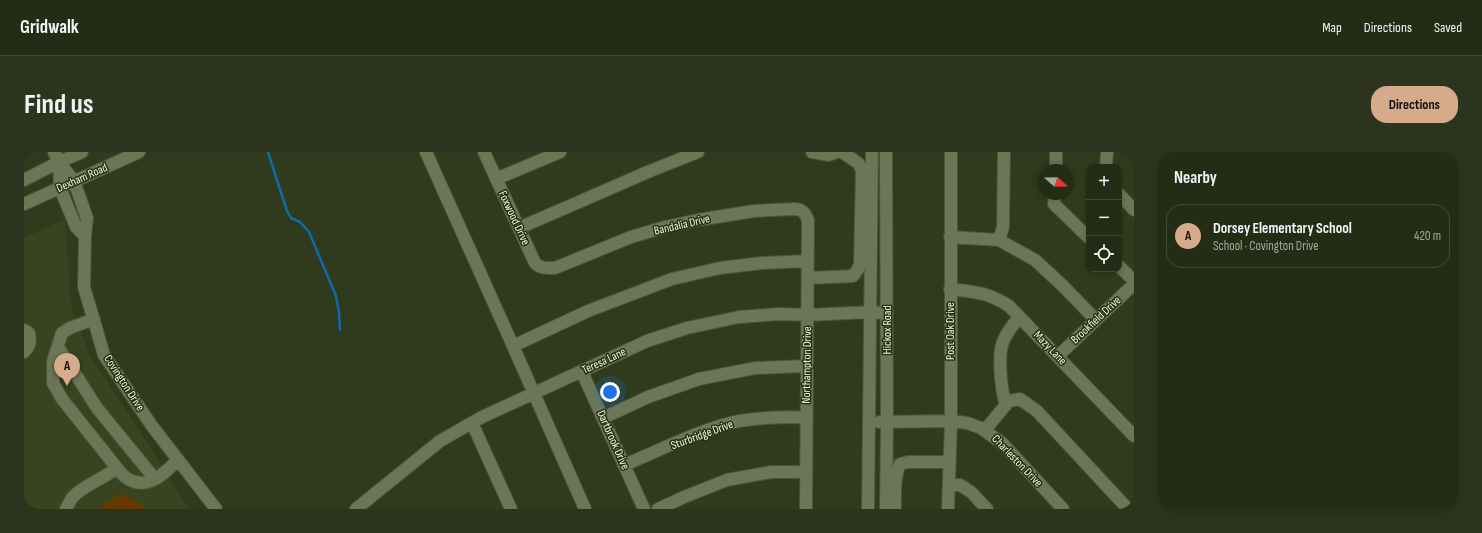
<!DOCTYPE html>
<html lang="en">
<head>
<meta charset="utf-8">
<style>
	:root { --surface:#242c15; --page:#2c341e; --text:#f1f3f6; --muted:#a3a7a0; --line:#414834; --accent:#d6ab8b }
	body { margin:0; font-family:"Sofia Sans Condensed",sans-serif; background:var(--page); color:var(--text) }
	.controls { position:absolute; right:12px; top:12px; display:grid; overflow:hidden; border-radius:8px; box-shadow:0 2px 6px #0003 }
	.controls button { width:36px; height:36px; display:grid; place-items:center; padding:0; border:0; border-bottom:1px solid var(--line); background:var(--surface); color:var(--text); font:20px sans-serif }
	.compass { position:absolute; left:1014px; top:12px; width:36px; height:36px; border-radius:50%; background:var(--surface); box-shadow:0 2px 6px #0003; rotate:110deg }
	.you { position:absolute; left:586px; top:240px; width:14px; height:14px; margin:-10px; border:3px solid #fff; border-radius:50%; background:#1a73e8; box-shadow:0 0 0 6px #1a73e833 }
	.badge { display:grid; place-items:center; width:26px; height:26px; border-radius:50%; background:var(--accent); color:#111; font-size:13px; font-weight:700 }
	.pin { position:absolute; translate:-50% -33px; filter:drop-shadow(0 1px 2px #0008) }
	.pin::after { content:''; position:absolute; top:21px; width:14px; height:12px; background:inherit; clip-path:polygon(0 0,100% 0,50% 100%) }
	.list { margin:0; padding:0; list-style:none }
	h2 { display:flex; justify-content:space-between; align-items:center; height:52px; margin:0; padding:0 16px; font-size:17px }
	h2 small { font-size:13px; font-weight:400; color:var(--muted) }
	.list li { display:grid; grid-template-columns:26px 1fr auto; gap:12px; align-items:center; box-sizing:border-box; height:64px; margin:0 8px 8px; padding:0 8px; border:1px solid var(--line); border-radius:16px }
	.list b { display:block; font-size:15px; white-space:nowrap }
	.list p { margin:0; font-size:13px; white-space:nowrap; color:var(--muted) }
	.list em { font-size:13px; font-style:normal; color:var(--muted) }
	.icon { flex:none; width:22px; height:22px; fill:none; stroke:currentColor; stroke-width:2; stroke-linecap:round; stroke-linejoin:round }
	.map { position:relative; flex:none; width:1110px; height:357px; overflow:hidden; border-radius:16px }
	header { display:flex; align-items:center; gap:24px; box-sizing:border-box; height:56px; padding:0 20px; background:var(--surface); border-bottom:1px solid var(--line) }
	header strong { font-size:19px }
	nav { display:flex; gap:22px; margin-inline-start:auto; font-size:14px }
	.intro { display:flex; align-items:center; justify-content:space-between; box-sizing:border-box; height:96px; padding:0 24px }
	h1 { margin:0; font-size:28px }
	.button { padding:10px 18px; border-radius:16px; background:var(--accent); color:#111; font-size:14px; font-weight:700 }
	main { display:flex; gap:24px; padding:0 24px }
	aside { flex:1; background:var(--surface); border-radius:16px; box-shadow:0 2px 6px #0003 }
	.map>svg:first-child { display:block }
</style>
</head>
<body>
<header>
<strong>Gridwalk</strong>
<nav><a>Map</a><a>Directions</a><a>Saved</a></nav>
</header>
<div class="intro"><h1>Find us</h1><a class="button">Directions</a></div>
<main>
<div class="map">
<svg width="1110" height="357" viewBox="0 0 1110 357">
	<rect width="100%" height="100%" fill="#303a1c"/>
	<path fill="#38441f" d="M41 67 47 154 66 204 107 265 165 357H0V86Z"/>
	<path fill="#653900" d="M96 341 117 351 120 354 119 357H77L76 356Z"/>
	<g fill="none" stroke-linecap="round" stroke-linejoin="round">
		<path stroke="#0d6ca7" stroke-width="2.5" d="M244 0 263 59 267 66 276 70 285 80 312 144 315 160 316 178"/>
		<g stroke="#4c543a" stroke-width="14">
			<path id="minor" d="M30 0 35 10 50 29 63 66 61 84 60 135 80 203 128 274 192 357
				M402 0 489 194 561 357
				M460 0 511 111C517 117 523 116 531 116L607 85 641 75 674 68 730 59 770 57C779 57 781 61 784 68L782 357
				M788 0 805 3 813 0
				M35 10 36 36 52 75 61 84
				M1082 15 1083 0
				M1032 18V0
				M472 27 536 0
				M0 28 35 10 58 0
				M1031 42 1030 52 1065 86
				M1095 42 1110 58
				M0 52 115 0
				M495 76 626 19 674 0
				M926 85 975 88 979 75 980 0
				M975 88 1011 108 1039 134 1072 168
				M1095 114 1110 129
				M784 126 829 124 834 117 836 112 838 18 834 11 818 0
				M926 137C950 140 964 140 985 154L1110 284
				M70 167 46 176 38 181 29 209V231L38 247 93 316
				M0 178 5 181C7 189 6 194 0 200
				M489 194 564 159 648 127 696 116 738 111 784 109
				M34 195 73 256 131 327
				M1034 204 1110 132
				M558 220 620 357
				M982 253C977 239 975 211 977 197 979 185 988 174 995 165
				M579 266 624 245 675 227 731 216 783 214
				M855 270 927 269 943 271 957 276 978 291 1039 357
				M448 271 487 357
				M961 278 985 249 996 247 1013 259 1104 357
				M600 313C637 298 676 277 715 269 737 265 760 265 783 265
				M925 333H936L947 340 963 357
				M42 357C44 353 46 349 48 346 55 336 82 325 93 316 96 320 100 325 104 327 125 339 140 321 154 308
				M332 357 416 289 458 265 623 189 663 176 715 165 755 162 784 163 847 160 863 161
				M634 357 660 345 703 328 747 320H782
				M844 357 848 0
				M862 357 863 270 862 0
				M871 357C871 342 870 326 876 312L884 310H925
				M924 357 927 269V0"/>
		</g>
		<use href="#minor" stroke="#6a7655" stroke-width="12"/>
	</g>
	<g text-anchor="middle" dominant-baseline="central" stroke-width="3" stroke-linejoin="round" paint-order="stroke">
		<g font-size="12" fill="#eff6e4" stroke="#263012">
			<text transform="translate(58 26) rotate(-24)">Dexham Road</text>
			<text transform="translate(490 66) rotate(65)">Foxwood Drive</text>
			<text transform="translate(658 73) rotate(-13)">Bandalia Drive</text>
			<text transform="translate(1072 168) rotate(-43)">Brookfield Drive</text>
			<text transform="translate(863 178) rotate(-90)">Hickox Road</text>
			<text transform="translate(926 179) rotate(-90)">Post Oak Drive</text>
			<text transform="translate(1026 196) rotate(46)">Mazy Lane</text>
			<text transform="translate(580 209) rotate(-25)">Teresa Lane</text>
			<text transform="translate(783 213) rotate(-89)">Northampton Drive</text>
			<text transform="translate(100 231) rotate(57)">Covington Drive</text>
			<text transform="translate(678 283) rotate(-20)">Sturbridge Drive</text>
			<text transform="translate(589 288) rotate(66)">Dartbrook Drive</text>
			<text transform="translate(993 309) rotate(46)">Charleston Drive</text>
		</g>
	</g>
</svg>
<div class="controls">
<button>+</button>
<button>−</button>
<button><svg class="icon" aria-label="locate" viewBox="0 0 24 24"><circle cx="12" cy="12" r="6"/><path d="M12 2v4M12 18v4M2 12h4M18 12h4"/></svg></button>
</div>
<svg class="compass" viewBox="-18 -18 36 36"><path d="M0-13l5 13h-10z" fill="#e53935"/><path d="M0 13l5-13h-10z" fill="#a3a7a0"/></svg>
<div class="you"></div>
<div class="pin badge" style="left:43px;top:234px">A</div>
</div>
<aside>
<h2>Nearby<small></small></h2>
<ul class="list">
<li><span class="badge">A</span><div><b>Dorsey Elementary School</b><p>School · Covington Drive</p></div><em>420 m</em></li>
</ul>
</aside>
</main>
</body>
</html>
